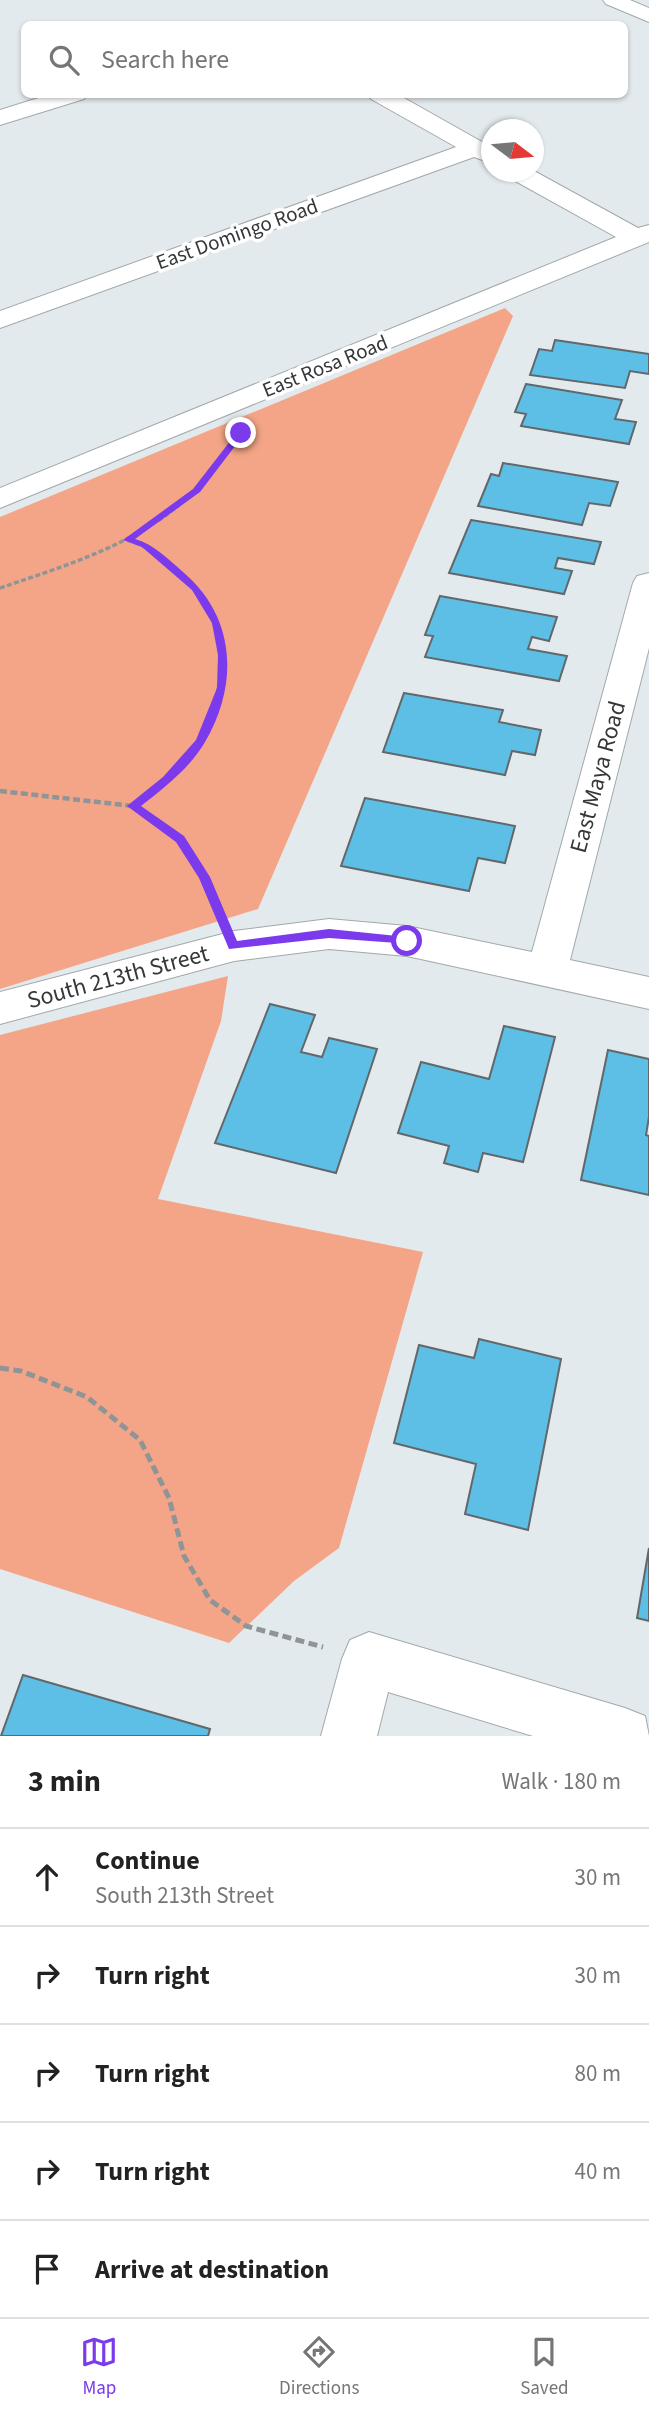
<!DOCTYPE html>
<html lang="en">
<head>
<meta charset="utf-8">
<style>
	:root { --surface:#fff; --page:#f6f6f6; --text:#222; --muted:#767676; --line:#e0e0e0; --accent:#7c3aed }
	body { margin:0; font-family:"Source Sans 3",sans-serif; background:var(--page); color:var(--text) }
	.compass { position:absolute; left:481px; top:119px; width:63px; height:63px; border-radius:50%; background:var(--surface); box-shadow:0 2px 5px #0004; rotate:106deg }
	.stop { position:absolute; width:21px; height:21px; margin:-16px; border:5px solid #7c3aed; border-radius:50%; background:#fff }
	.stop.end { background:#7c3aed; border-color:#fff; box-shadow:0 2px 7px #0008 }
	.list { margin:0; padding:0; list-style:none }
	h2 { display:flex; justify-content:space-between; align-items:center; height:91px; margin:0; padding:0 28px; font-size:30px }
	h2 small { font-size:23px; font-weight:400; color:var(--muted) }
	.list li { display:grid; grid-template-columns:46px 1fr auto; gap:21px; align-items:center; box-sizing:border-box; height:98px; padding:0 28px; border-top:2px solid var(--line) }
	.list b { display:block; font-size:26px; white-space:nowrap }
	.list p { margin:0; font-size:23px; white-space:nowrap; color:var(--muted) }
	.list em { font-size:23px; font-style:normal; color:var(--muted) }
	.icon { flex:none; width:38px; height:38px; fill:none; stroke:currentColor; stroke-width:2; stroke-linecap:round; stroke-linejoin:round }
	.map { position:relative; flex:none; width:649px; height:1736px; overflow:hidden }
	.search { position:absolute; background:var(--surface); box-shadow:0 2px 5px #0004; left:21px; right:21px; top:21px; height:77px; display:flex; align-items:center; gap:18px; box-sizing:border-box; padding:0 24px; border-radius:10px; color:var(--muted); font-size:26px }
	.sheet { height:581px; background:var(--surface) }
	nav { display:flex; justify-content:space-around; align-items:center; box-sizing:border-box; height:98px; border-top:2px solid var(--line); background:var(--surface); font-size:19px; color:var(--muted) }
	nav a { display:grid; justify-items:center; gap:4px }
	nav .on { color:var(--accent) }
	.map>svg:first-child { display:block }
</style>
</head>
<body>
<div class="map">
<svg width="649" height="1736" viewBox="0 0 649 1736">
	<rect width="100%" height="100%" fill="#e3eaed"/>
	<path fill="#f4a587" d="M505 308 513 316 258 909 0 989V517Z
		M228 976 221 1021 158 1199 423 1252 339 1548 294 1581 229 1643 0 1569V1035Z"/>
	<path fill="#5dbfe6" stroke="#62676a" stroke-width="2" d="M555 340 649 354V374L630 371 625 388 530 375 539 349 552 351Z
		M526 384 622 400 615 419 636 422 629 444 521 426 526 414 515 412Z
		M503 463 618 482 610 506 589 503 582 525 478 506 491 474 499 476Z
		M471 520 601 542 594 564 558 558 555 568 572 571 564 594 449 573Z
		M440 596 557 617 549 641 532 637 528 649 567 656 559 681 425 657 433 636 425 635Z
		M404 693 503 710 499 722 541 730 535 755 512 751 505 775 383 752Z
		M365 798 515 826 505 863 478 858 469 891 341 866Z
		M270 1004 315 1015 301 1052 322 1057 329 1038 377 1049 336 1173 215 1143Z
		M504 1026 555 1037 523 1162 483 1153 478 1172 444 1163 449 1146 398 1133 421 1062 489 1079Z
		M608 1050 649 1059V1117L646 1135 649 1136V1195L581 1180Z
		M479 1339 561 1359 528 1530 465 1514 476 1464 394 1443 419 1345 474 1358Z
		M649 1548V1621L637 1618Z
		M23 1675 210 1729 208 1736H1Z"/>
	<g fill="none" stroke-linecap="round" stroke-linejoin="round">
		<g stroke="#a2a8ab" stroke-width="2">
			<path id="minor" d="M603 0H630L649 8V22L606 4Z
				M51 94H87L84 99 0 125V110Z
				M368 94H397L491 147V163L474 157 0 328V311L456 147 371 99Z
				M534 171 638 228 649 225V242L0 508V488L616 237 508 177 505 172Z
				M649 573V648L570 960 649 977V1009L407 956 329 949 234 961 0 1024V992L234 931 329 919 407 926 532 952 633 583 637 576Z
				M369 1632 625 1708 645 1716 649 1736H533L388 1692 377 1736H321L342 1659 350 1640Z"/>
		</g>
		<path stroke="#8f9497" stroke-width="3.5" stroke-dasharray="5 2.5" stroke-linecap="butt" d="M128 540C177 557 218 607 222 658
			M0 588C71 564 150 540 203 483 216 469 227 452 238 436"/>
		<path stroke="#8f9497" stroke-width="4.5" stroke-dasharray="7 3.5" stroke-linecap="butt" d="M0 791 133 806 180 839 204 877 220 913
			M133 806C187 763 220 730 222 656"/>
		<path stroke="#8f9497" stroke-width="5" stroke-dasharray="9 4.5" stroke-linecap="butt" d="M0 1368 21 1371 87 1397 140 1440 169 1498 184 1556 210 1600 246 1626 323 1647"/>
		<use href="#minor" fill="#fff" fill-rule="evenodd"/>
	</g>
	<path fill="#7c3aed" d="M238 431 245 433 200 492 135 539C155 545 168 559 183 572 236 617 239 684 205 742 190 768 164 788 141 806L184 836 210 877 237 941 329 929 407 937 413 941 411 944 329 938 229 949 199 878 176 842 127 806 163 777 196 740 217 688 218 655 212 623 192 590 142 547 123 540 193 489Z"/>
	<g text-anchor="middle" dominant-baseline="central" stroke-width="7" stroke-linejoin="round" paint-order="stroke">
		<g font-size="21" fill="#353739" stroke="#fff">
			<text transform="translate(237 234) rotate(-20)">East Domingo Road</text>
			<text transform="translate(325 366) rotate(-22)">East Rosa Road</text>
		</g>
		<g font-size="24" fill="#353739" stroke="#fff">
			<text transform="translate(598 777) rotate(-75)">East Maya Road</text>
			<text transform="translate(118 977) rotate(-15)">South 213th Street</text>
		</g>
	</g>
</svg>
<svg class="compass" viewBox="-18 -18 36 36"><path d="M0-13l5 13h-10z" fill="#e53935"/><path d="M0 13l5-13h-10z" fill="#767676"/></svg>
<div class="stop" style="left:407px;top:941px"></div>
<div class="stop end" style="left:241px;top:433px"></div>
<div class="search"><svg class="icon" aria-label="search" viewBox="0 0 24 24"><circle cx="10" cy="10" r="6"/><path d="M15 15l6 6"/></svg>Search here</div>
</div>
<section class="sheet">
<h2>3 min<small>Walk · 180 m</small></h2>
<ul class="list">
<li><svg class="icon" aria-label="ahead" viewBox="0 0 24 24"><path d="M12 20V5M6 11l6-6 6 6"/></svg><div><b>Continue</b><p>South 213th Street</p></div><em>30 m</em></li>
<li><svg class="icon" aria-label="right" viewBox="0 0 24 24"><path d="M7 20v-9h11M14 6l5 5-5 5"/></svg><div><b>Turn right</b></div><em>30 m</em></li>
<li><svg class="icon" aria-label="right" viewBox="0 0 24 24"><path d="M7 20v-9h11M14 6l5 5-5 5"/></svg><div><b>Turn right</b></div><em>80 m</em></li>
<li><svg class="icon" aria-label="right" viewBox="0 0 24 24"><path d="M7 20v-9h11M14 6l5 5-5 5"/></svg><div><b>Turn right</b></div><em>40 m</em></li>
<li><svg class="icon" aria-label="arrive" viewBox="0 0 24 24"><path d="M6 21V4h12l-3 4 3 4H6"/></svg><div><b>Arrive at destination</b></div></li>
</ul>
</section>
<nav>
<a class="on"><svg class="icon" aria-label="map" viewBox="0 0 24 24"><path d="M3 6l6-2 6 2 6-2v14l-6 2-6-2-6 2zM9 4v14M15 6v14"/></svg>Map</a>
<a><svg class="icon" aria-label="directions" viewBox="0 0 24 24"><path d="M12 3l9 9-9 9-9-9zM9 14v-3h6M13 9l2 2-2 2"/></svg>Directions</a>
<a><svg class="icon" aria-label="saved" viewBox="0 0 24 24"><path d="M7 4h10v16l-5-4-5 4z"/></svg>Saved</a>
</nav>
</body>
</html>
